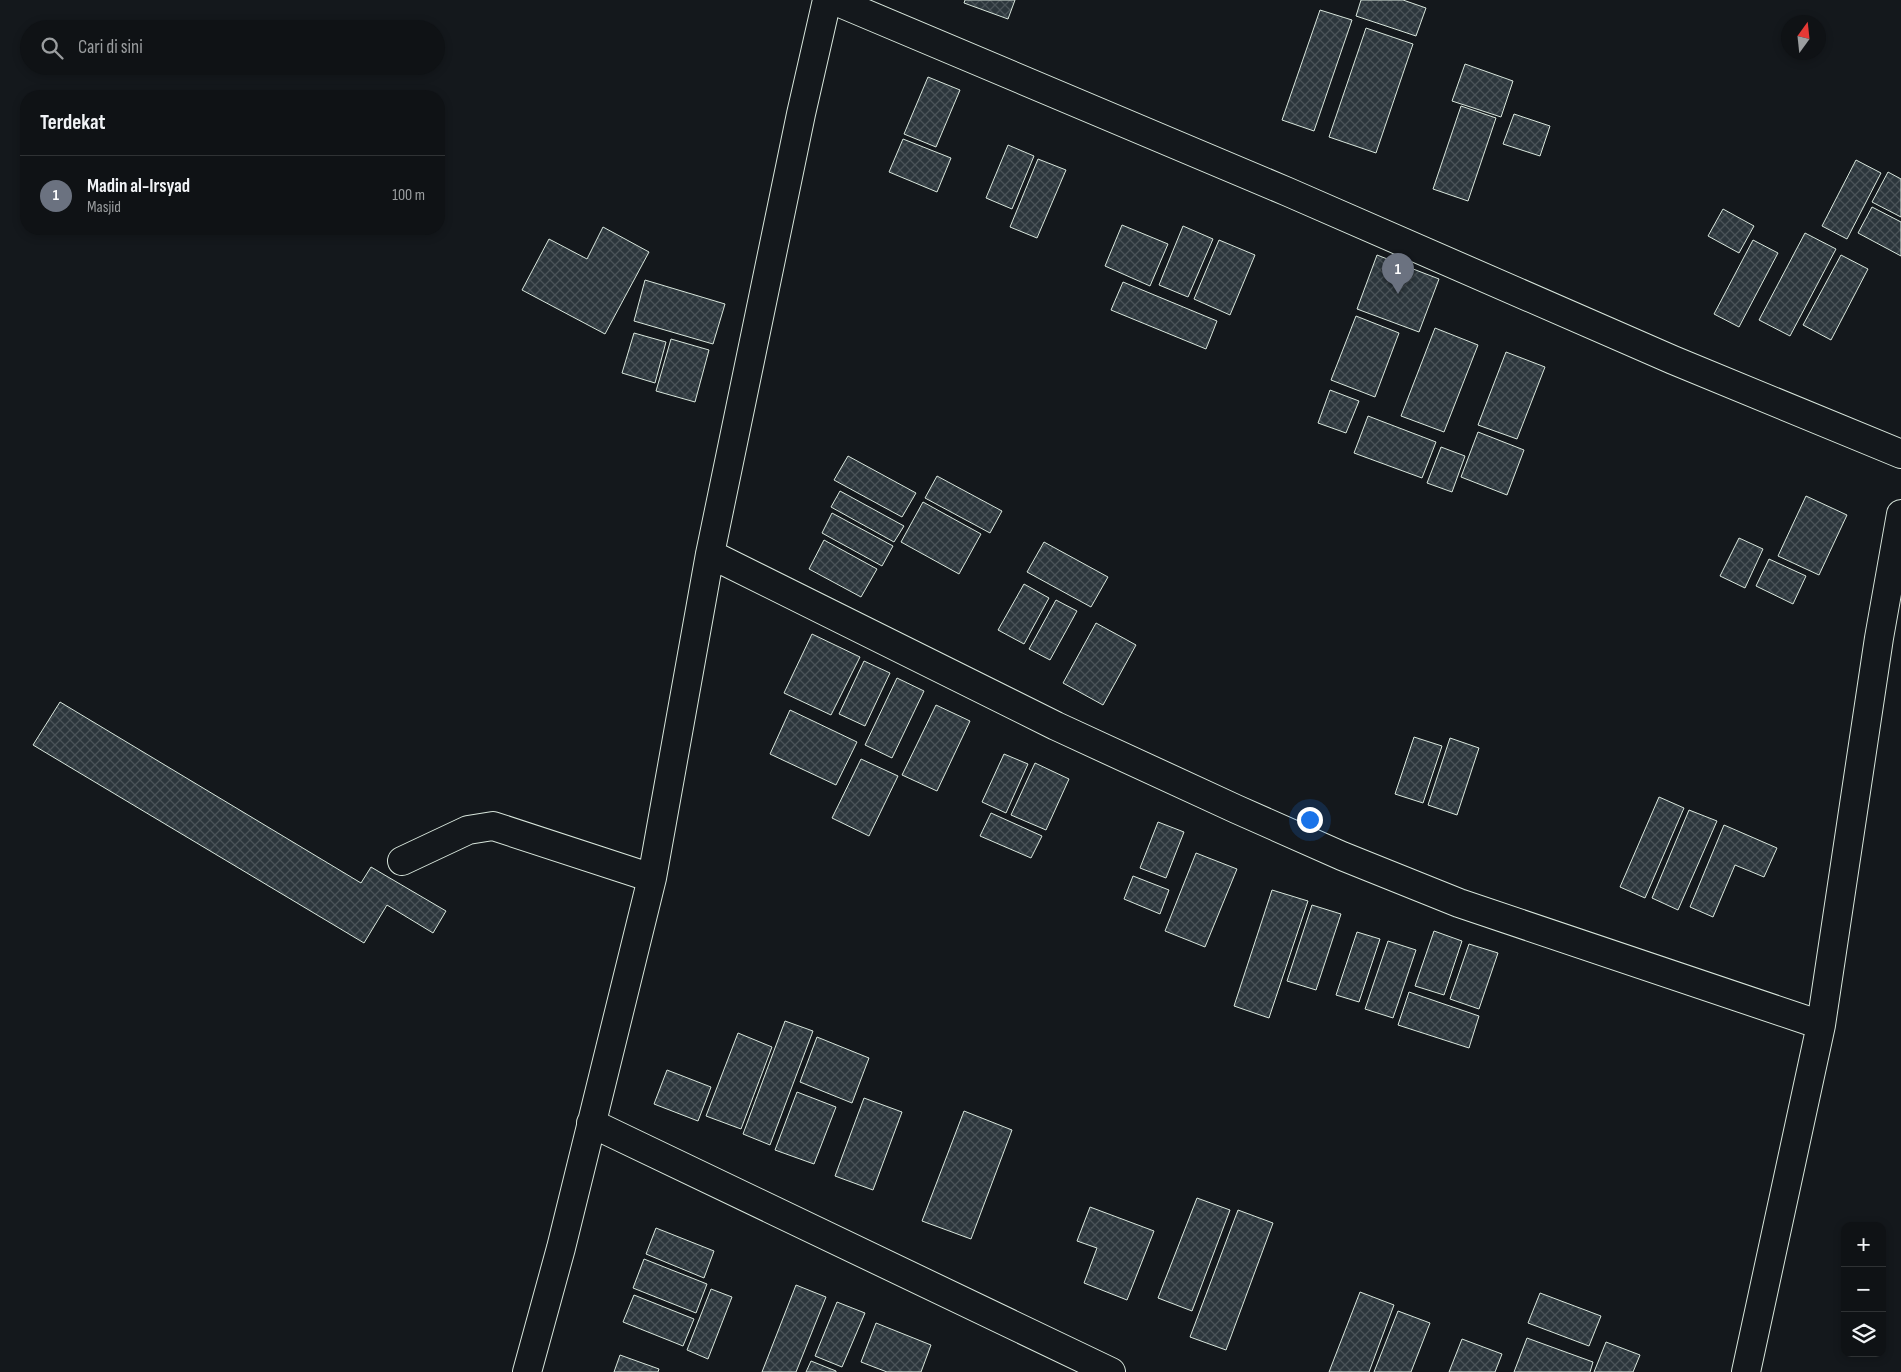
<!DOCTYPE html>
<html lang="id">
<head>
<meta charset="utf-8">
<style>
	:root { --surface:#0f1215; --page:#1d2022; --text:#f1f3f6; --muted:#9b9ea0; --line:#2f3234; --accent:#1a73e8 }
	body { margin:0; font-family:"Sofia Sans Condensed",sans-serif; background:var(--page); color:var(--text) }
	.controls { position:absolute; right:15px; bottom:15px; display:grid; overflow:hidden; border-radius:10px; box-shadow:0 2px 8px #0003 }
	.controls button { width:45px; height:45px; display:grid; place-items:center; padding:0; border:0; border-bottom:1px solid var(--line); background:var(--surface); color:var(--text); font:25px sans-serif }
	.compass { position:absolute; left:1781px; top:15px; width:45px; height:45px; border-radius:50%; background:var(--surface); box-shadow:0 2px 8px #0003; rotate:15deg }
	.you { position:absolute; left:1309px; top:819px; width:18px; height:18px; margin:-12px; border:4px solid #fff; border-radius:50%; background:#1a73e8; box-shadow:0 0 0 8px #1a73e833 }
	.badge { display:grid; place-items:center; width:32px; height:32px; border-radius:50%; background:var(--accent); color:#fff; font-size:16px; font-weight:700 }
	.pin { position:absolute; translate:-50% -41px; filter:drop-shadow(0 1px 2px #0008) }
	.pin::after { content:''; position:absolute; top:26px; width:18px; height:15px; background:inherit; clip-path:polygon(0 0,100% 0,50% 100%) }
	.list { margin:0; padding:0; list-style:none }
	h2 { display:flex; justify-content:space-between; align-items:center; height:65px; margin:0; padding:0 20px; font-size:21px }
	h2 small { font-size:16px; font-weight:400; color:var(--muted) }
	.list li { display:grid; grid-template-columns:32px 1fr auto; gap:15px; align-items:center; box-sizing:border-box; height:80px; padding:0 20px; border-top:1px solid var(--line) }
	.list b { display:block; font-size:19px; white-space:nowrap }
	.list p { margin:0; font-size:16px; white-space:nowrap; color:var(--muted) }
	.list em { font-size:16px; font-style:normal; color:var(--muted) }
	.icon { flex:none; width:28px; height:28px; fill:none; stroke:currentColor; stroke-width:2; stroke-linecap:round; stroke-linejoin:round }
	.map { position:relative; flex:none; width:1901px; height:1372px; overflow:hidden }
	.search { position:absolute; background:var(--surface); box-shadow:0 2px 8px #0003; left:20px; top:20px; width:425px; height:55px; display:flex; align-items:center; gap:12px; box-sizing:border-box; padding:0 18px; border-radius:28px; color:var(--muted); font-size:19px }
	.panel { position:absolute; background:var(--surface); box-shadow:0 2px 8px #0003; left:20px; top:90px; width:425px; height:145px; border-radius:20px }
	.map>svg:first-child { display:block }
</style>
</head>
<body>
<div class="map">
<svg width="1901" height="1372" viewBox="0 0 1901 1372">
	<defs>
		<pattern id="building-cross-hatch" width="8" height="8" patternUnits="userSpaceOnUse" patternTransform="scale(1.25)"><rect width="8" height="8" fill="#2c363c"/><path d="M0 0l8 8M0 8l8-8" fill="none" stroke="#4a5358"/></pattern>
	</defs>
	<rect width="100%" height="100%" fill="#14181c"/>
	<path fill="url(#building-cross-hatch)" stroke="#d8e6dc" d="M965 0H1015L1008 19 964 3Z
		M1361 0H1403L1426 8 1416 36 1356 16Z
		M1320 10 1352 20 1314 131 1282 120Z
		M1366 28 1413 44 1376 153 1329 137Z
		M1465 64 1513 81 1501 117 1452 101Z
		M928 77 960 90 936 147 904 134Z
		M1461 106 1496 118 1468 201 1433 189Z
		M1514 114 1550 126 1540 156 1503 144Z
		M903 139 951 158 937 192 889 172Z
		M1008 145 1034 156 1012 209 986 198Z
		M1038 159 1066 170 1037 238 1010 227Z
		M1856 160 1881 173 1847 239 1822 226Z
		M1888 172 1901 179V217L1872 202Z
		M1872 207 1901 222V256L1858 233Z
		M1723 209 1754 226 1739 253 1708 236Z
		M1122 225 1168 244 1150 286 1105 266Z
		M1183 226 1213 239 1188 297 1159 285Z
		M603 227 649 252 605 334 522 290 549 239 587 259Z
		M1805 233 1836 249 1790 336 1759 320Z
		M1219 240 1255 255 1230 315 1194 299Z
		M1753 240 1778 253 1739 327 1714 314Z
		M1377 255 1439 279 1419 332 1357 309Z
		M1841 255 1868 269 1831 340 1803 325Z
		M645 280 725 304 713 344 634 321Z
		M1123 282 1217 321 1206 349 1111 310Z
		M1356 316 1399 333 1375 397 1331 380Z
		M1435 328 1478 345 1444 432 1401 416Z
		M634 333 666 342 655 383 622 373Z
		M671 339 709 350 695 402 656 391Z
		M1506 352 1545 367 1517 439 1478 425Z
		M1330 390 1359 401 1346 433 1318 423Z
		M1368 416 1436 442 1422 478 1354 453Z
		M1478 432 1524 450 1507 495 1461 477Z
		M1441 447 1465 456 1452 492 1427 483Z
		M848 456 916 493 902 517 834 480Z
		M937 476 1002 511 990 533 925 498Z
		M840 491 904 526 894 542 831 507Z
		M1806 496 1847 515 1819 575 1778 556Z
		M923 502 981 534 959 574 901 542Z
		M832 513 893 546 882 566 822 533Z
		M1739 538 1763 549 1745 588 1720 576Z
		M824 540 877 569 861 597 809 569Z
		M1044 542 1108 577 1091 607 1027 572Z
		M1769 559 1806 576 1793 604 1756 586Z
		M1024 584 1049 598 1024 644 998 630Z
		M1056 600 1077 611 1050 660 1029 649Z
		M1096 623 1136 645 1103 705 1063 683Z
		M812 634 860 657 831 715 784 693Z
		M864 661 890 673 865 726 839 714Z
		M897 678 924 691 892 758 865 745Z
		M60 702 361 883 371 867 446 911 433 933 387 905 364 943 33 745Z
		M936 705 970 721 937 791 902 775Z
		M790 710 857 742 836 785 770 754Z
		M1414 737 1442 746 1423 803 1395 794Z
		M1450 738 1479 748 1457 815 1428 805Z
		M1004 754 1028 764 1006 813 982 802Z
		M861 759 898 776 869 836 832 818Z
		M1035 763 1069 779 1046 830 1011 815Z
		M1659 797 1684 808 1645 898 1620 887Z
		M1689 810 1717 821 1678 910 1652 898Z
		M991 813 1042 836 1031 858 980 836Z
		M1158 822 1184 832 1166 878 1140 868Z
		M1724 825 1777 848 1764 877 1735 865 1713 917 1690 907Z
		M1196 853 1237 869 1205 947 1165 931Z
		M1133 876 1169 890 1160 914 1124 899Z
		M1272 890 1308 901 1269 1018 1234 1006Z
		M1312 905 1341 914 1316 990 1287 981Z
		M1434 931 1462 941 1444 995 1415 986Z
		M1357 932 1380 939 1359 1002 1336 995Z
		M1388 941 1416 950 1393 1018 1365 1009Z
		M1469 944 1498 953 1479 1009 1450 999Z
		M1409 992 1479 1016 1469 1048 1398 1025Z
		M785 1021 813 1031 770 1145 743 1134Z
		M738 1033 772 1047 741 1129 706 1116Z
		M817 1037 869 1058 852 1103 800 1082Z
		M667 1070 711 1087 698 1121 654 1104Z
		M797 1092 836 1107 814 1164 775 1150Z
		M864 1098 902 1112 873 1190 835 1176Z
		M964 1111 1012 1130 971 1239 922 1221Z
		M1197 1198 1230 1210 1192 1311 1158 1298Z
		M1090 1207 1154 1231 1127 1300 1084 1283 1097 1248 1077 1241Z
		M1238 1210 1273 1223 1226 1350 1190 1337Z
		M656 1228 714 1251 704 1278 646 1254Z
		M644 1259 707 1284 696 1313 633 1288Z
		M796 1285 826 1297 796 1372H762Z
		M711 1289 732 1297 708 1359 687 1350Z
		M1360 1292 1394 1305 1369 1372H1329Z
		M1540 1293 1601 1316 1589 1346 1528 1323Z
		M634 1295 694 1319 683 1346 623 1322Z
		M837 1302 865 1313 842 1367 815 1356Z
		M1398 1311 1430 1323 1411 1372H1374Z
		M876 1323 931 1345 921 1372H887L861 1362Z
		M1527 1338 1593 1362 1590 1372H1514Z
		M1462 1339 1502 1354 1495 1372H1449Z
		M1606 1342 1640 1355 1633 1372H1594Z
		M620 1355 659 1369 658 1372H614Z
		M811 1361 836 1371V1372H806Z"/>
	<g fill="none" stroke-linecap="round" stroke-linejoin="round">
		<g stroke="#d8e6dc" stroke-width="30">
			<path id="minor" d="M833 0 1288 192 1673 360 1901 454
				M710 554 1056 726 1236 809 1342 856 1459 903 1821 1025
				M402 861 468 830 493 826 652 878
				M591 1123 1111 1372
				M527 1372 561 1248 652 878 710 554 801 114 827 0
				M1746 1372 1821 1025 1879 638 1901 514"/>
		</g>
		<use href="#minor" stroke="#14181c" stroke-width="28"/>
	</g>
</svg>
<div class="controls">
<button>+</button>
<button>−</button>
<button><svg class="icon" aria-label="layers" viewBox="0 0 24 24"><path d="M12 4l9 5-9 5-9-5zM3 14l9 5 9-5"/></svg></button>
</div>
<svg class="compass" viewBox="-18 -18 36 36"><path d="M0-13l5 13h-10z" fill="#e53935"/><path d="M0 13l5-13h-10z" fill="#9b9ea0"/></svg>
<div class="you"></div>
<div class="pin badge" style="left:1398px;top:294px;background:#6b7280">1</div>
<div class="search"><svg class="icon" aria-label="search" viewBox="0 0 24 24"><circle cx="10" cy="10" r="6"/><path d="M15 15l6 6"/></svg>Cari di sini</div>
<section class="panel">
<h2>Terdekat<small></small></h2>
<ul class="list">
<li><span class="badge" style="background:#6b7280">1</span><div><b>Madin al-Irsyad</b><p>Masjid</p></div><em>100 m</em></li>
</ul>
</section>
</div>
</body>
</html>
